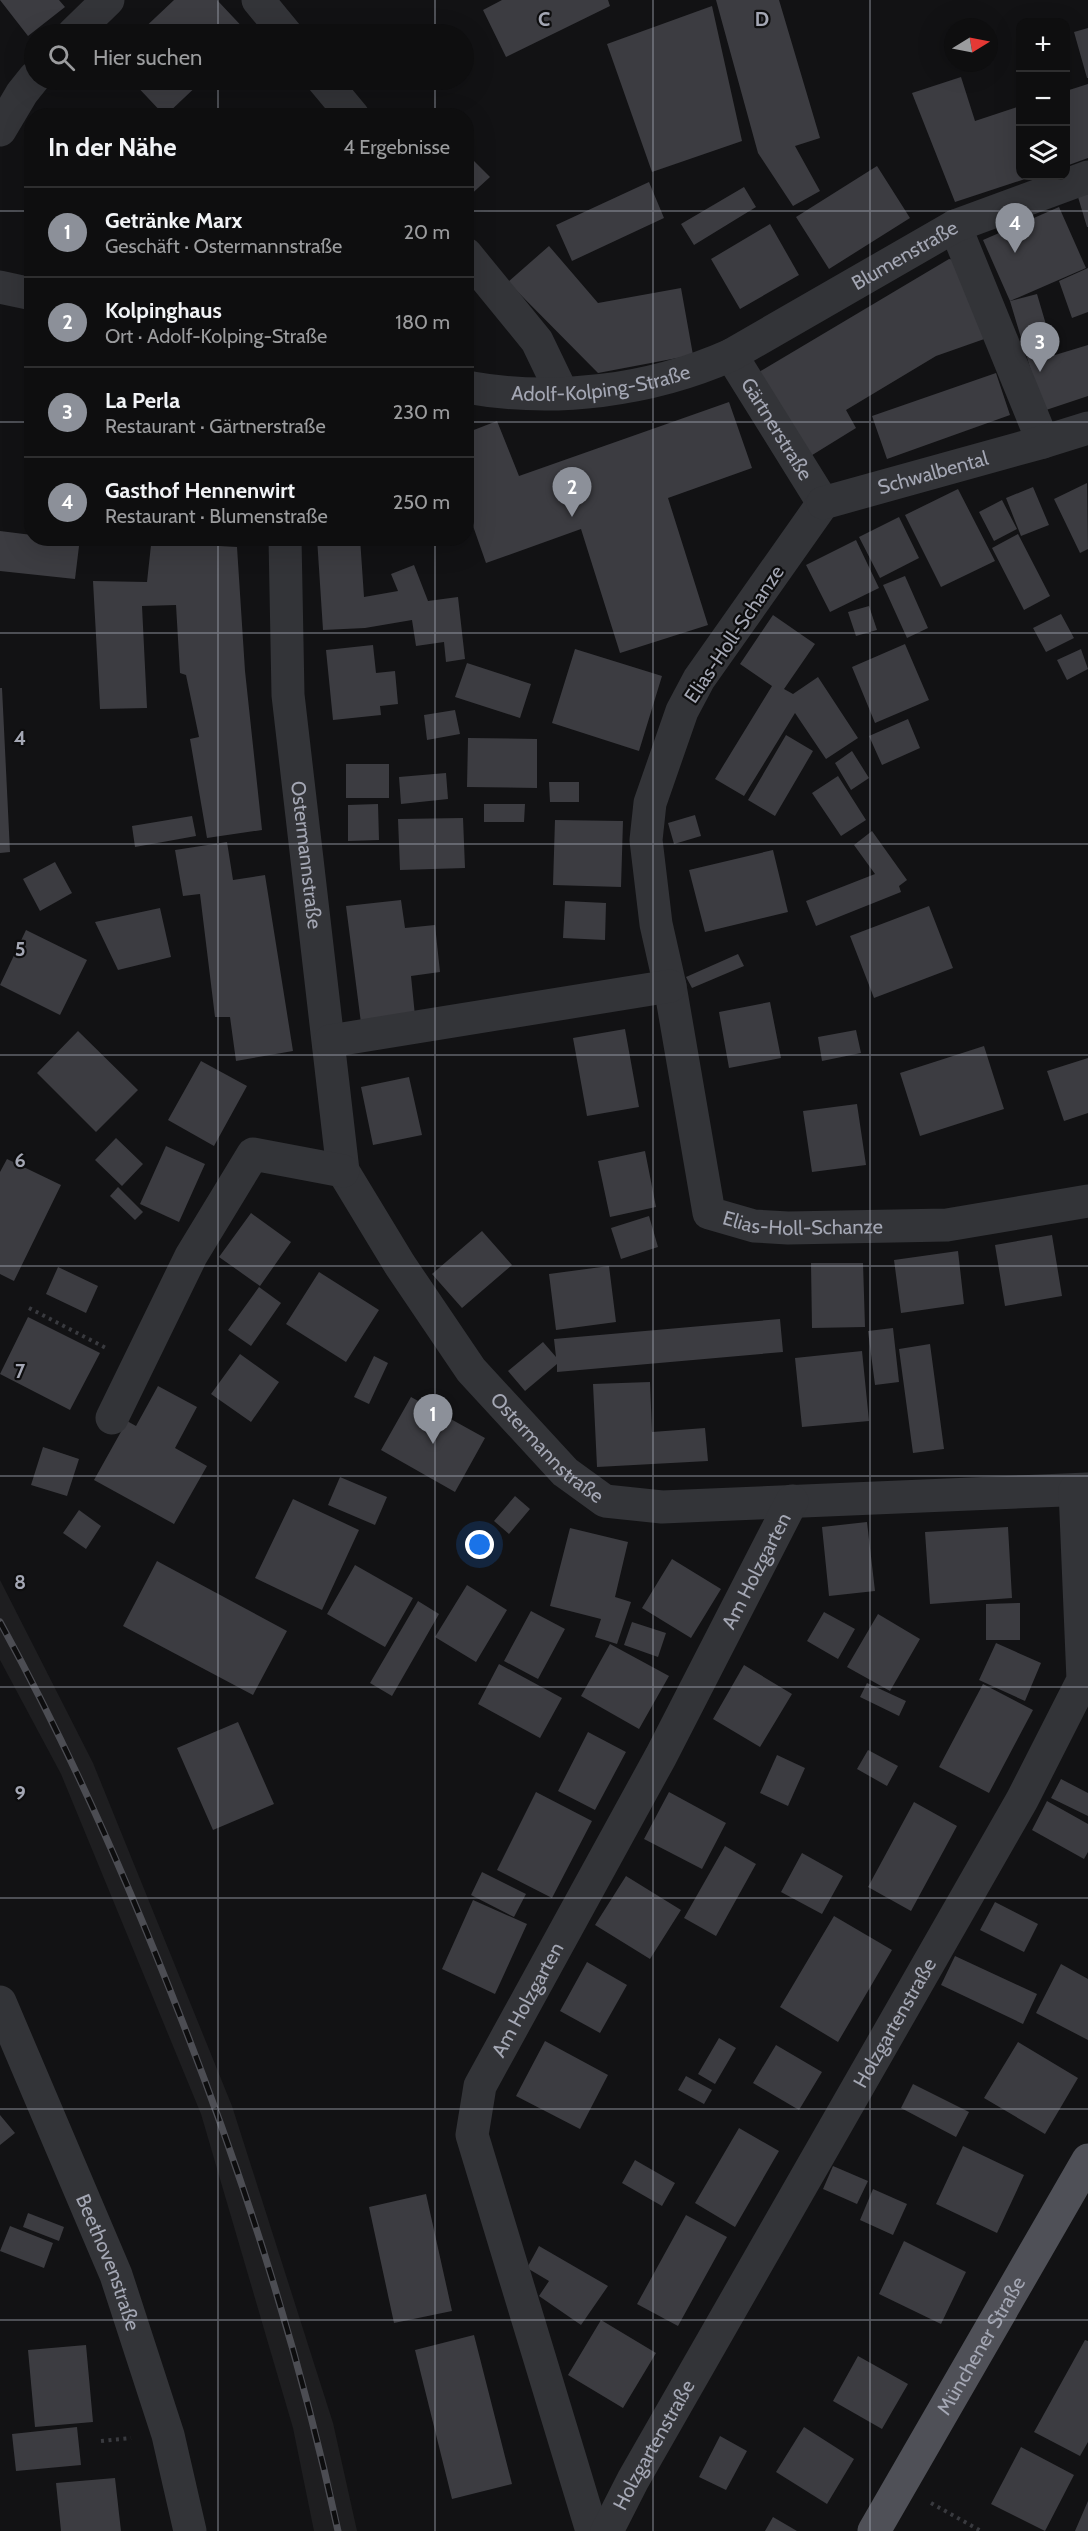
<!DOCTYPE html>
<html lang="de">
<head>
<meta charset="utf-8">
<style>
	:root { --surface:#0e0e0f; --page:#171718; --text:#f1f3f6; --muted:#9b9c9e; --line:#2e2e2f; --accent:#8c9099 }
	body { margin:0; font-family:Cabin,sans-serif; background:var(--page); color:var(--text) }
	.controls { position:absolute; right:18px; top:18px; display:grid; overflow:hidden; border-radius:12px; box-shadow:0 6px 24px #0002 }
	.controls button { width:54px; height:54px; display:grid; place-items:center; padding:0; border:0; border-bottom:2px solid var(--line); background:var(--surface); color:var(--text); font:30px sans-serif }
	.compass { position:absolute; left:944px; top:18px; width:54px; height:54px; border-radius:50%; background:var(--surface); box-shadow:0 6px 24px #0002; rotate:80deg }
	.you { position:absolute; left:480px; top:1545px; width:21px; height:21px; margin:-15px; border:4px solid #fff; border-radius:50%; background:#1a73e8; box-shadow:0 0 0 9px #1a73e833 }
	.badge { display:grid; place-items:center; width:39px; height:39px; border-radius:50%; background:var(--accent); color:#fff; font-size:20px; font-weight:700 }
	.pin { position:absolute; translate:-50% -50px; filter:drop-shadow(0 2px 3px #0008) }
	.pin::after { content:''; position:absolute; top:32px; width:21px; height:18px; background:inherit; clip-path:polygon(0 0,100% 0,50% 100%) }
	.list { margin:0; padding:0; list-style:none }
	h2 { display:flex; justify-content:space-between; align-items:center; height:78px; margin:0; padding:0 24px; font-size:26px }
	h2 small { font-size:20px; font-weight:400; color:var(--muted) }
	.list li { display:grid; grid-template-columns:39px 1fr auto; gap:18px; align-items:center; box-sizing:border-box; height:90px; padding:0 24px; border-top:2px solid var(--line) }
	.list b { display:block; font-size:22px; white-space:nowrap }
	.list p { margin:0; font-size:20px; white-space:nowrap; color:var(--muted) }
	.list em { font-size:20px; font-style:normal; color:var(--muted) }
	.icon { flex:none; width:33px; height:33px; fill:none; stroke:currentColor; stroke-width:2; stroke-linecap:round; stroke-linejoin:round }
	.map { position:relative; flex:none; width:1088px; height:2531px; overflow:hidden }
	.search { position:absolute; background:var(--surface); box-shadow:0 6px 24px #0002; left:24px; top:24px; width:450px; height:66px; display:flex; align-items:center; gap:15px; box-sizing:border-box; padding:0 21px; border-radius:33px; color:var(--muted); font-size:22px }
	.panel { position:absolute; background:var(--surface); box-shadow:0 6px 24px #0002; left:24px; top:108px; width:450px; height:438px; border-radius:24px }
	.map>svg:first-child { display:block }
</style>
</head>
<body>
<div class="map">
<svg width="1088" height="2531" viewBox="0 0 1088 2531">
	<rect width="100%" height="100%" fill="#121214"/>
	<path fill="#1e1e20" d="M0 1580 93 1763 232 2106 333 2423 357 2531H314L293 2428 201 2114 61 1774 0 1660Z"/>
	<path fill="#3c3c41" d="M0 0H59L65 7 28 36Z
		M174 0H217L249 34H138Z
		M502 0H608L610 6 506 57 483 10Z
		M716 0H779L820 138 795 146 820 191 793 206 758 153Z
		M712 6 742 141 652 172 607 44Z
		M1088 28V78H1087L1074 32Z
		M961 77 975 121 1020 106V176H1034L955 202 912 93Z
		M131 80H203L165 116Z
		M1088 84V158L1066 166V91Z
		M466 153 490 177 466 199Z
		M877 166 910 218 829 269 796 217Z
		M649 182 664 218 572 261 556 225Z
		M744 187 756 207 694 245 681 224Z
		M1088 194V227H1087L1078 197Z
		M1059 207 1086 268 1010 301 983 240Z
		M770 224 799 275 740 309 711 259Z
		M549 246 598 303 681 288 693 355 598 373 508 282Z
		M949 259 961 261 990 337 936 356 846 410 856 428 809 457 759 372Z
		M1088 268V312L1072 318 1059 281Z
		M1037 294 1055 355 1088 345V396L1043 411 1010 301Z
		M996 373 1010 415 887 459 872 416Z
		M729 402 752 468 668 498 708 625 620 653 581 529 486 563 466 506V495L470 494 466 486V433L497 421 519 476Z
		M1087 483 1088 549 1080 553 1054 499Z
		M1033 487 1049 525 1021 536 1006 498Z
		M958 489 995 561 941 587 905 515Z
		M1002 500 1017 529 994 541 979 512Z
		M899 517 919 558 880 578 859 537Z
		M0 531 32 535V538H80L75 579 0 571Z
		M1018 534 1050 596 1024 610 992 548Z
		M114 538H202V545L237 547 245 671 262 830 207 838 190 739 199 737 186 675 180 673 176 605 142 606 147 708 100 709 93 581 147 582 151 545Z
		M317 538H360L364 597 398 591 391 574 414 565 428 601 458 597 465 659 446 662 444 642 416 646 412 620 365 628 323 630Z
		M856 540 879 588 830 612 806 565Z
		M905 576 928 628 907 638 883 585Z
		M869 606 877 630 856 636 848 612Z
		M1061 614 1074 638 1046 652 1033 628Z
		M773 615 815 644 784 689 793 694 818 677 858 738 826 759 795 713 744 796 715 779 772 686 740 664Z
		M905 644 929 700 875 723 852 667Z
		M373 645 376 673 395 671 398 704 380 706 381 715 333 720 326 650Z
		M575 649 662 676 639 751 552 723Z
		M1081 649 1088 669 1067 680 1057 660Z
		M467 663 531 684 520 718 455 697Z
		M0 688H2L10 852 0 853Z
		M455 710 460 734 427 740 424 715Z
		M908 719 920 748 882 765 869 736Z
		M786 735 813 751 775 816 748 800Z
		M468 738 537 739V788L467 787Z
		M852 751 869 778 851 790 835 763Z
		M346 764H389V798H346Z
		M446 773 448 799 401 804 399 777Z
		M838 776 866 820 841 836 812 793Z
		M549 782H579V802H550Z
		M378 804 379 840 348 841V805Z
		M484 804H525L524 822H484Z
		M695 815 701 836 674 844 668 823Z
		M192 816 196 836 135 847 132 826Z
		M463 818 465 868 400 870 398 819Z
		M555 820 623 821 621 887 553 885Z
		M872 831 907 880 899 886 901 892 816 926 806 901 875 874 854 845Z
		M227 842 233 880 265 875 293 1051 236 1061 230 1017H215L200 894 183 896 175 850Z
		M773 850 788 912 705 932 689 870Z
		M55 862 72 893 40 911 23 879Z
		M401 900 405 928 435 925 440 972 411 976 415 1016 361 1023 346 906Z
		M565 901 606 903 605 940 563 938Z
		M929 906 953 968 874 998 850 936Z
		M160 908 171 957 118 970 95 922Z
		M26 930 87 960 60 1015 0 985Z
		M738 954 744 966 692 988 686 977Z
		M770 1002 781 1058 729 1068 719 1012Z
		M625 1029 639 1107 587 1116 573 1038Z
		M856 1030 861 1053 822 1061 818 1037Z
		M78 1031 138 1090 96 1132 37 1073Z
		M984 1046 1004 1109 920 1136 900 1073Z
		M1088 1058V1113L1064 1121 1047 1071Z
		M201 1061 247 1086 214 1146 168 1120Z
		M409 1077 422 1135 373 1145 361 1087Z
		M857 1104 866 1165 812 1172 803 1111Z
		M116 1138 143 1164 122 1186 95 1160Z
		M166 1146 205 1164 179 1222 140 1204Z
		M645 1151 656 1207 610 1217 598 1161Z
		M7 1159 61 1185 14 1281 0 1274V1172Z
		M118 1187 143 1212 135 1220 110 1196Z
		M251 1213 291 1242 260 1286 219 1257Z
		M649 1216 658 1247 621 1259 611 1228Z
		M482 1231 512 1265 462 1308 432 1274Z
		M1052 1235 1062 1296 1005 1306 995 1245Z
		M958 1251 964 1304 901 1313 894 1260Z
		M811 1263H863L865 1327 812 1328Z
		M609 1266 616 1322 556 1330 549 1274Z
		M58 1267 98 1286 86 1313 46 1294Z
		M319 1272 379 1310 346 1362 286 1324Z
		M259 1287 281 1303 251 1346 228 1330Z
		M28 1317 100 1353 70 1410 0 1374Z
		M780 1319 783 1352 557 1372V1364L525 1391 508 1371 543 1342 556 1357 554 1339Z
		M893 1328 899 1382 875 1385 868 1331Z
		M930 1344 944 1449 913 1453 899 1349Z
		M862 1351 869 1421 802 1427 795 1358Z
		M240 1354 279 1382 251 1422 211 1394Z
		M374 1356 388 1363 369 1404 354 1397Z
		M650 1382 652 1432 705 1428 708 1461 597 1467 593 1384Z
		M158 1386 197 1407 175 1448 207 1466 174 1524 94 1480 127 1421 136 1426Z
		M411 1397 485 1438 455 1492 381 1450Z
		M43 1447 79 1459 67 1496 31 1485Z
		M340 1477 387 1497 375 1525 328 1505Z
		M515 1496 530 1509 509 1534 494 1521Z
		M293 1499 359 1530 322 1610 255 1578Z
		M79 1510 101 1526 86 1549 63 1533Z
		M867 1522 875 1591 829 1596 822 1527Z
		M1008 1527 1012 1598 930 1604 925 1532Z
		M570 1528 628 1542 615 1597 631 1602 617 1644 595 1637 601 1619 550 1606Z
		M672 1559 721 1589 691 1638 642 1608Z
		M157 1561 287 1631 253 1695 123 1626Z
		M355 1565 413 1598 385 1647 327 1614Z
		M467 1585 507 1610 476 1662 435 1637Z
		M418 1601 439 1614 392 1696 370 1683Z
		M1020 1603V1640H986V1604Z
		M531 1611 565 1629 538 1679 504 1661Z
		M824 1612 855 1629 838 1659 807 1641Z
		M878 1614 920 1639 890 1691 847 1667Z
		M632 1622 666 1633 658 1657 624 1645Z
		M996 1643 1041 1663 1025 1701 979 1680Z
		M610 1644 669 1676 639 1729 581 1696Z
		M499 1664 562 1698 540 1738 478 1704Z
		M744 1665 792 1694 760 1747 713 1719Z
		M867 1683 906 1701 899 1716 860 1697Z
		M983 1684 1033 1710 989 1793 939 1767Z
		M238 1722 274 1804 213 1830 177 1748Z
		M588 1732 626 1752 595 1810 558 1791Z
		M868 1750 898 1766 887 1786 857 1769Z
		M777 1755 805 1768 788 1806 760 1793Z
		M1061 1779 1088 1793V1816L1051 1798Z
		M536 1792 592 1821 552 1898 497 1870Z
		M669 1792 726 1823 702 1869 644 1839Z
		M1047 1801 1088 1824V1852L1084 1859 1032 1830Z
		M914 1802 957 1826 911 1911 868 1887Z
		M725 1846 756 1864 716 1936 684 1918Z
		M802 1853 843 1876 822 1914 781 1892Z
		M482 1872 526 1894 514 1917 471 1895Z
		M626 1876 681 1910 650 1959 595 1925Z
		M473 1900 527 1924 495 1994 442 1969Z
		M995 1902 1038 1924 1024 1952 980 1930Z
		M834 1916 892 1950 838 2042 780 2007Z
		M955 1956 1037 1994 1023 2024 941 1985Z
		M587 1962 627 1985 600 2033 560 2011Z
		M1061 1964 1088 1979V2040L1036 2013Z
		M719 2038 736 2048 715 2084 698 2074Z
		M545 2041 608 2075 580 2129 516 2096Z
		M1018 2042 1078 2078 1045 2134 984 2098Z
		M776 2045 822 2072 799 2110 753 2083Z
		M686 2076 712 2090 704 2104 678 2090Z
		M913 2084 969 2112 956 2137 901 2108Z
		M0 2115 15 2133 0 2145Z
		M739 2128 779 2151 735 2227 695 2203Z
		M963 2146 1024 2175 997 2233 936 2204Z
		M635 2160 675 2183 662 2206 622 2183Z
		M833 2166 868 2181 857 2204 823 2189Z
		M873 2189 907 2204 893 2235 860 2220Z
		M426 2194 452 2311 394 2323 369 2207Z
		M28 2213 64 2227 59 2241 23 2227Z
		M686 2215 727 2237 678 2326 637 2304Z
		M10 2226 53 2243 44 2268 0 2251Z
		M904 2241 966 2272 941 2324 879 2294Z
		M539 2246 608 2286 581 2325 539 2296 549 2281 527 2268Z
		M601 2320 656 2353 623 2408 568 2375Z
		M474 2335 512 2484 452 2499 415 2350Z
		M1085 2340 1088 2341V2442L1080 2456 1034 2432Z
		M86 2345 93 2422 35 2427 28 2350Z
		M858 2356 908 2384 882 2429 833 2401Z
		M77 2427 81 2465 16 2471 12 2434Z
		M804 2427 854 2459 827 2504 776 2472Z
		M720 2436 747 2451 726 2490 699 2477Z
		M1021 2447 1074 2475 1045 2531 991 2504Z
		M115 2478 121 2531H61L56 2483Z
		M1088 2501V2531H1075Z
		M773 2517 797 2531H765Z"/>
	<g fill="none" stroke-linecap="round" stroke-linejoin="round">
		<path stroke="#393a3f" stroke-width="4" stroke-dasharray="3 4.5" stroke-linecap="butt" d="M29 1308 106 1348
			M101 2441 131 2438
			M931 2503 981 2531"/>
		<g stroke="#333438" stroke-width="33">
			<path d="M258 0 286 34"/>
			<path d="M73 34 108 0"/>
			<path d="M323 80 353 116"/>
			<path d="M0 130 22 93 34 78"/>
			<path d="M955 226 1043 442"/>
			<path d="M466 254 537 341 562 393"/>
			<path d="M0 287 32 294"/>
			<path id="s1" d="M731 355 823 503"/>
			<path id="s2" d="M466 387C554 403 650 391 731 355L955 226 1088 177"/>
			<path id="s3" d="M823 503 699 679 682 711 650 803 646 840 656 924 670 986 709 1213 754 1226 788 1228 947 1225 1088 1201"/>
			<path id="s4" d="M823 503 1043 442 1088 428"/>
			<path id="s5" d="M285 538 288 695 343 1171 400 1265 471 1370 565 1472 605 1501 662 1507 1088 1489"/>
			<path d="M330 1041 670 986"/>
			<path d="M112 1418 191 1256 253 1154 343 1171"/>
			<path id="s6" d="M0 2002 116 2275 168 2435 190 2531"/>
			<path id="s7" d="M592 2531 472 2135 480 2086 661 1756 792 1501"/>
			<path id="s8" d="M607 2531 633 2480 1022 1800 1083 1680 1075 1490"/>
		</g>
		<path stroke="#4f5057" stroke-width="33" id="s9" d="M874 2531 1088 2160"/>
		<g stroke="#4c4d53" stroke-width="7">
			<path id="rail" d="M0 1622C69 1748 127 1879 179 2013 245 2181 300 2354 338 2531"/>
		</g>
		<use href="#rail" stroke="#0d0d0e" stroke-width="4.5" stroke-dasharray="14" stroke-linecap="butt"/>
	</g>
	<path fill="none" stroke="#a4a7b4" stroke-width="1.5" stroke-opacity="0.55" d="M218 0V34M435 0V34M653 0V2531M870 0V2531M218 80V116M435 80V116M0 211H32M466 211H1088M0 422H32M466 422H1088M218 538V2531M435 538V2531M0 633H1088M0 844H1088M0 1055H1088M0 1266H1088M0 1476H1088M0 1687H1088M0 1898H1088M0 2109H1088M0 2320H1088"/>
	<g text-anchor="middle" dominant-baseline="central" stroke-width="4.5" stroke-linejoin="round" paint-order="stroke">
		<g font-size="20" fill="#a4a7b4" stroke="#0d0d0e">
			<text stroke="none"><textPath href="#s2" startOffset="471">Blumenstraße</textPath></text>
			<text stroke="none"><textPath href="#s2" startOffset="136">Adolf-Kolping-Straße</textPath></text>
			<text stroke="none"><textPath href="#s1" startOffset="87">Gärtnerstraße</textPath></text>
			<text stroke="none"><textPath href="#s4" startOffset="114">Schwalbental</textPath></text>
			<text transform="translate(734 634) rotate(-56)">Elias-Holl-Schanze</text>
			<text stroke="none"><textPath href="#s5" startOffset="318">Ostermannstraße</textPath></text>
			<text stroke="none"><textPath href="#s3" startOffset="860">Elias-Holl-Schanze</textPath></text>
			<text stroke="none"><textPath href="#s5" startOffset="982">Ostermannstraße</textPath></text>
			<text stroke="none"><textPath href="#s7" startOffset="1048">Am Holzgarten</textPath></text>
			<text stroke="none"><textPath href="#s7" startOffset="562">Am Holzgarten</textPath></text>
			<text stroke="none"><textPath href="#s8" startOffset="584">Holzgartenstraße</textPath></text>
			<text stroke="none"><textPath href="#s6" startOffset="282">Beethovenstraße</textPath></text>
			<text stroke="none"><textPath href="#s9" startOffset="214">Münchener Straße</textPath></text>
			<text stroke="none"><textPath href="#s8" startOffset="98">Holzgartenstraße</textPath></text>
		</g>
	</g>
	<g font-size="20" text-anchor="middle" font-weight="bold" fill="#a4a7b4" stroke="#0d0d0e" stroke-width="4.5" stroke-linejoin="round" paint-order="stroke">
		<text x="544" y="26">C</text>
		<text x="762" y="26">D</text>
		<text x="20" y="745">4</text>
		<text x="20" y="956">5</text>
		<text x="20" y="1167">6</text>
		<text x="20" y="1378">7</text>
		<text x="20" y="1589">8</text>
		<text x="20" y="1800">9</text>
	</g>
</svg>
<div class="controls">
<button>+</button>
<button>−</button>
<button><svg class="icon" aria-label="layers" viewBox="0 0 24 24"><path d="M12 4l9 5-9 5-9-5zM3 14l9 5 9-5"/></svg></button>
</div>
<svg class="compass" viewBox="-18 -18 36 36"><path d="M0-13l5 13h-10z" fill="#e53935"/><path d="M0 13l5-13h-10z" fill="#9b9c9e"/></svg>
<div class="you"></div>
<div class="pin badge" style="left:433px;top:1444px">1</div>
<div class="pin badge" style="left:572px;top:517px">2</div>
<div class="pin badge" style="left:1040px;top:372px">3</div>
<div class="pin badge" style="left:1015px;top:253px">4</div>
<div class="search"><svg class="icon" aria-label="search" viewBox="0 0 24 24"><circle cx="10" cy="10" r="6"/><path d="M15 15l6 6"/></svg>Hier suchen</div>
<section class="panel">
<h2>In der Nähe<small>4 Ergebnisse</small></h2>
<ul class="list">
<li><span class="badge">1</span><div><b>Getränke Marx</b><p>Geschäft · Ostermannstraße</p></div><em>20 m</em></li>
<li><span class="badge">2</span><div><b>Kolpinghaus</b><p>Ort · Adolf-Kolping-Straße</p></div><em>180 m</em></li>
<li><span class="badge">3</span><div><b>La Perla</b><p>Restaurant · Gärtnerstraße</p></div><em>230 m</em></li>
<li><span class="badge">4</span><div><b>Gasthof Hennenwirt</b><p>Restaurant · Blumenstraße</p></div><em>250 m</em></li>
</ul>
</section>
</div>
</body>
</html>
